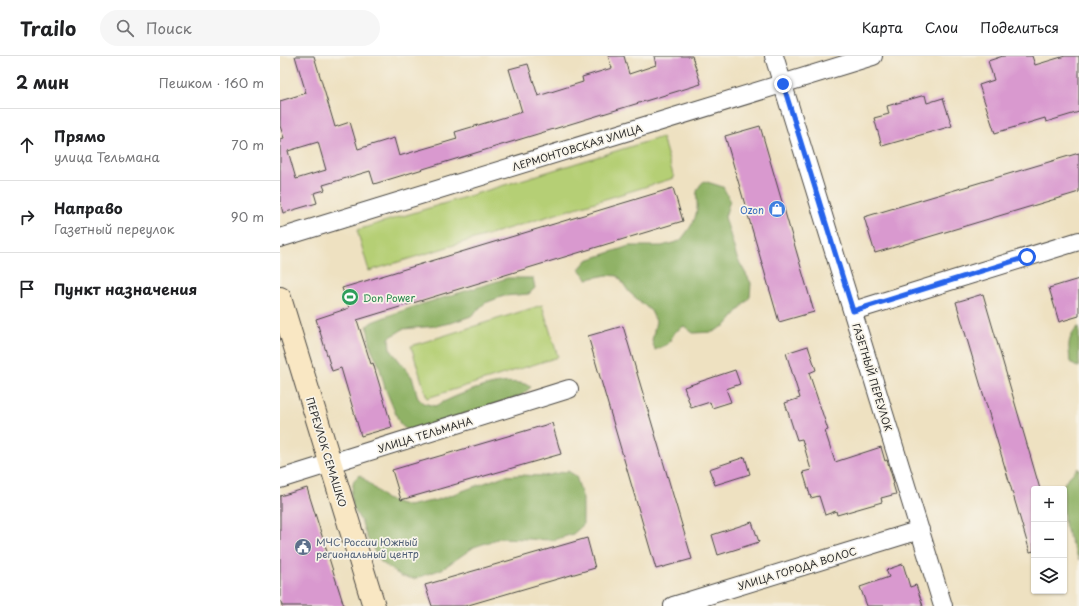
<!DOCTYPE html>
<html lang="ru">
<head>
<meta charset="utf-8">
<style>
	:root { --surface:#fff; --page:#f6f6f6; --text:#202124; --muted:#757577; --line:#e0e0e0 }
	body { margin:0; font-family:"Playpen Sans",sans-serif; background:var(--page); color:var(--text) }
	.controls { position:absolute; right:12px; bottom:12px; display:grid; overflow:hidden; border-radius:4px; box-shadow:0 1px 3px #0004 }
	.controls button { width:36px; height:36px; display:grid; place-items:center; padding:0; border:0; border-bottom:1px solid var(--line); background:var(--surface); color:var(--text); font:20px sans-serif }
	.stop { position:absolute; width:12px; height:12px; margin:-9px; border:3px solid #2563eb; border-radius:50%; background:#fff }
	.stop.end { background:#2563eb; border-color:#fff; box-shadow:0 1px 4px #0008 }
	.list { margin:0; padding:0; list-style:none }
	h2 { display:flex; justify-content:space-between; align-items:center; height:52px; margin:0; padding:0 16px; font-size:17px }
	h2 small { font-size:13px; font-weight:400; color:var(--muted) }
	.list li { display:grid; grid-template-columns:26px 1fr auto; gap:12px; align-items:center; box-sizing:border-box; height:72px; padding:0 16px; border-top:1px solid var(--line) }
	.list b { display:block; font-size:15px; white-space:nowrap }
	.list p { margin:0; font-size:13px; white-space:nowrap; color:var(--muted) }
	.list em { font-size:13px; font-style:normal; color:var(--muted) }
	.icon { flex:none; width:22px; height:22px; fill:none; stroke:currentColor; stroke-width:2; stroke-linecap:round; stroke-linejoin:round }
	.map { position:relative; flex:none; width:799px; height:550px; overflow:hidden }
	header { display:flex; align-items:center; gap:24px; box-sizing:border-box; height:56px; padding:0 20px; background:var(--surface); border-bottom:1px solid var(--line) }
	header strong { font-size:19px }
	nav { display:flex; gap:22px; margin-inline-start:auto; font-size:14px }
	.search { width:280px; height:36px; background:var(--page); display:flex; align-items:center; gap:10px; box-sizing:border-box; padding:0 14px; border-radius:22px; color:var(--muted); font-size:15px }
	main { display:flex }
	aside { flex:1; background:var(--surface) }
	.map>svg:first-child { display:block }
</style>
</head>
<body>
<header>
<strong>Trailo</strong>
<div class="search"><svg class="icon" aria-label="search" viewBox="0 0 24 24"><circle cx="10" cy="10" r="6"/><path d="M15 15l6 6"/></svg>Поиск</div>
<nav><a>Карта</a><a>Слои</a><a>Поделиться</a></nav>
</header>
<main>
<aside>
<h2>2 мин<small>Пешком · 160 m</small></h2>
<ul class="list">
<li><svg class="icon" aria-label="ahead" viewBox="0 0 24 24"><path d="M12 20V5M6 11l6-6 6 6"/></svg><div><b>Прямо</b><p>улица Тельмана</p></div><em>70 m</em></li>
<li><svg class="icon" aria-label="right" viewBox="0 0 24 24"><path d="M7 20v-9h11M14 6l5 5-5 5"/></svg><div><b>Направо</b><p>Газетный переулок</p></div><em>90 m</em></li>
<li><svg class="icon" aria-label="arrive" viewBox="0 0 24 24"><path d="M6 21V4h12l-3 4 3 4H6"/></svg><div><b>Пункт назначения</b></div></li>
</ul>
</aside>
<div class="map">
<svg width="799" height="550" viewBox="0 0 799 550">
	<rect width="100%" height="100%" fill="#f7f3e8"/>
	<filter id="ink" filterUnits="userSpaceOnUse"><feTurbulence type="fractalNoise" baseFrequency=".025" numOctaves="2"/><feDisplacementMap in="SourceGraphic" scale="8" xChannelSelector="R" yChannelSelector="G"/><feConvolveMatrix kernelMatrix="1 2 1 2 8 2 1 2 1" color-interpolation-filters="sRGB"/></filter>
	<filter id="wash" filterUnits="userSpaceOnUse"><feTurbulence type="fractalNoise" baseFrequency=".012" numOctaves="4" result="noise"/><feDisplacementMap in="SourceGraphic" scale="16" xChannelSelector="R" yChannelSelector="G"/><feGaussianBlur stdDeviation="0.9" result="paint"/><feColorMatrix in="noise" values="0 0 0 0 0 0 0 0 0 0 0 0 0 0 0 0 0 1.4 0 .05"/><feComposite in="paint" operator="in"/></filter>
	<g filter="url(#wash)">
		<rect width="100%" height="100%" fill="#eee1c1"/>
		<path fill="#b5cf74" stroke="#707d50" d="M382 81 394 122 89 215 77 174Z
			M262 249 278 301 147 342 131 290Z"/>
		<path fill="#90b266" stroke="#5e6e48" d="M424 125 443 131 450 144 445 161 457 202 471 227 470 241 446 269 433 276 413 277 404 270 395 276 388 288 375 294 372 285 376 265 371 255 349 236 338 220 327 219 307 223 299 213 307 204 349 190H382L400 185C406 177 414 168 416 158 420 144 411 137 424 125Z
			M227 222H253L255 232 249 238 224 240 205 247 191 260 174 266 156 270 123 273 109 282 110 293 132 321 138 342 143 347 155 350C177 339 214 323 239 327 243 327 248 329 251 331L242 339 129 376 120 368 105 332 99 309 91 292 87 270 92 266C136 248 182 237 227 222Z
			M798 271H799V311L795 310 790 306C789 289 786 284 798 271Z
			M797 413H799V504L789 481 784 465V433H782L786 424Z
			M288 415 296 420 303 443V469L293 478 274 484 220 482 194 491 162 513 134 523 121 520 101 506 95 496 87 482 82 467 73 452 71 439 74 424 80 419 106 443 128 450 157 444 224 420 240 419 264 420Z"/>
		<g id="blocks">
			<path fill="#d999cf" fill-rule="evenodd" d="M15 0H34L55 71 70 66 78 93 114 82 119 100 177 83 175 76 242 56 229 13 248 8 258 40 303 26 302 21 332 12 328 0H344L349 18 376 9 374 0H412L421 28 94 128 90 115 43 129 45 134 34 137 37 147 3 157 0 145V83L4 82 0 70V45L26 37ZM38 86 46 114 16 123 8 95Z
				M723 0H752L755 9 785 0H799V56L766 66 765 62 715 77 699 29 714 24 708 5Z
				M645 39 647 47 663 42 672 70 602 90 594 62 609 58 607 50Z
				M480 70 534 256 499 266 445 80Z
				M799 97V136L595 197 584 161Z
				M393 132 403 165 77 264 91 308 93 307 112 371 81 380 61 312 52 315 36 263 69 252 62 232Z
				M799 223V260L779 266 769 232Z
				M703 238 760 433H754V495L750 496 676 246Z
				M343 270 412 503 376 513 308 280Z
				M528 290 536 314 529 317 548 374 545 375 555 406 601 391 605 405 607 404 614 427 613 428 616 438 601 442 602 446 557 459 556 455 545 459 539 440 531 442 523 416 531 414 522 383 517 384 505 347 520 342 506 297Z
				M455 314 460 328 446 333 451 346 432 352 430 346 411 352 404 331Z
				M272 367 281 398 121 444 112 414Z
				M465 401 470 418 435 429 429 413Z
				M27 432 64 550H2L0 542V440Z
				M472 466 479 486 438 499 432 479Z
				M307 482 315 512 185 550H152L145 529Z
				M623 508 630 531 636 529 643 550H587L580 531 609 521 606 514Z"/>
		</g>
	</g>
	<g filter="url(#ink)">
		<use href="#blocks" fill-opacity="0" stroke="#484642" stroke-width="1"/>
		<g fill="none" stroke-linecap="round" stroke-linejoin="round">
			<g stroke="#484642" stroke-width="20">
				<path id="street" d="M494 0 663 550
					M0 182 593 0
					M573 255 799 185
					M0 423 289 333
					M393 550 640 474"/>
			</g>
			<g stroke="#484642" stroke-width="24">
				<path id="secondary" d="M0 242 94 550"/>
			</g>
			<use href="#street" stroke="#fff" stroke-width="18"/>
			<use href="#secondary" stroke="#f9e7c3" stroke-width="22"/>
		</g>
	</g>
	<g fill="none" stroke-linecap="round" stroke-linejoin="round" filter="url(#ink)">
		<path stroke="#2563eb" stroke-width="5" d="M503 28 573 255 747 201"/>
	</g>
	<defs>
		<g id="shop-disc" transform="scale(0.9)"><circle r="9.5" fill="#3f7fe0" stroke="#f7f3e8"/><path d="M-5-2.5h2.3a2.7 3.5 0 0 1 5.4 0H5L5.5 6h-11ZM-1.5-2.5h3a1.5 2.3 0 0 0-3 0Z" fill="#fff"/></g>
		<g id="stadium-disc" transform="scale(0.9)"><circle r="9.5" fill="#2e9e5b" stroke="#f7f3e8"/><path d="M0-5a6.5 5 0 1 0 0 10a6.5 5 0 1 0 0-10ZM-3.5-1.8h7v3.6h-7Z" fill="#fff"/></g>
		<g id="civic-disc" transform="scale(0.9)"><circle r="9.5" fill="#5c6f8a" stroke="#f7f3e8"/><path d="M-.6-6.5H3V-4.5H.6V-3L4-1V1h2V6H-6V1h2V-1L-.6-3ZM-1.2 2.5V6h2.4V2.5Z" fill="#fff"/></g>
	</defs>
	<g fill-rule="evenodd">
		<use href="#shop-disc" x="497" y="153"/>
		<use href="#stadium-disc" x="70" y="241"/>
		<use href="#civic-disc" x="23" y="491"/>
	</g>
	<g text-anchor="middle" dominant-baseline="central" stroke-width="3.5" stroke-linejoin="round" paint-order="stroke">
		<g font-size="10" fill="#2b2b2b" stroke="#f7f3e8">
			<text transform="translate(297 91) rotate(-17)">ЛЕРМОНТОВСКАЯ УЛИЦА</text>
			<text transform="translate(593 321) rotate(73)">ГАЗЕТНЫЙ ПЕРЕУЛОК</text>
			<text transform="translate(145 378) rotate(-17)">УЛИЦА ТЕЛЬМАНА</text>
			<text transform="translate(47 396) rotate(73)">ПЕРЕУЛОК СЕМАШКО</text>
			<text transform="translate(517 512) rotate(-17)">УЛИЦА ГОРОДА ВОЛОС</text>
		</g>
		<g font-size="10" fill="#366cbe" stroke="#f7f3e8" text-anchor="end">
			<text x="484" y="153">Ozon</text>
		</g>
		<g font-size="10" fill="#27864d" stroke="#f7f3e8" text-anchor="start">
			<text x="83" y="241">Don Power</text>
		</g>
		<g font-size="10" fill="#4e5e75" stroke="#f7f3e8" text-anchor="start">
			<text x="36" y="485">МЧС России Южный<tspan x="36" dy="12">региональный центр</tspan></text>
		</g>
	</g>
</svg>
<div class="controls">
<button>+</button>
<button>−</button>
<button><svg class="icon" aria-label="layers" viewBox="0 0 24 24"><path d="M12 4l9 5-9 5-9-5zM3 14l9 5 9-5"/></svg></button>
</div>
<div class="stop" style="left:747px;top:201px"></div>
<div class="stop end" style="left:503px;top:28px"></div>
</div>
</main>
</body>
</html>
